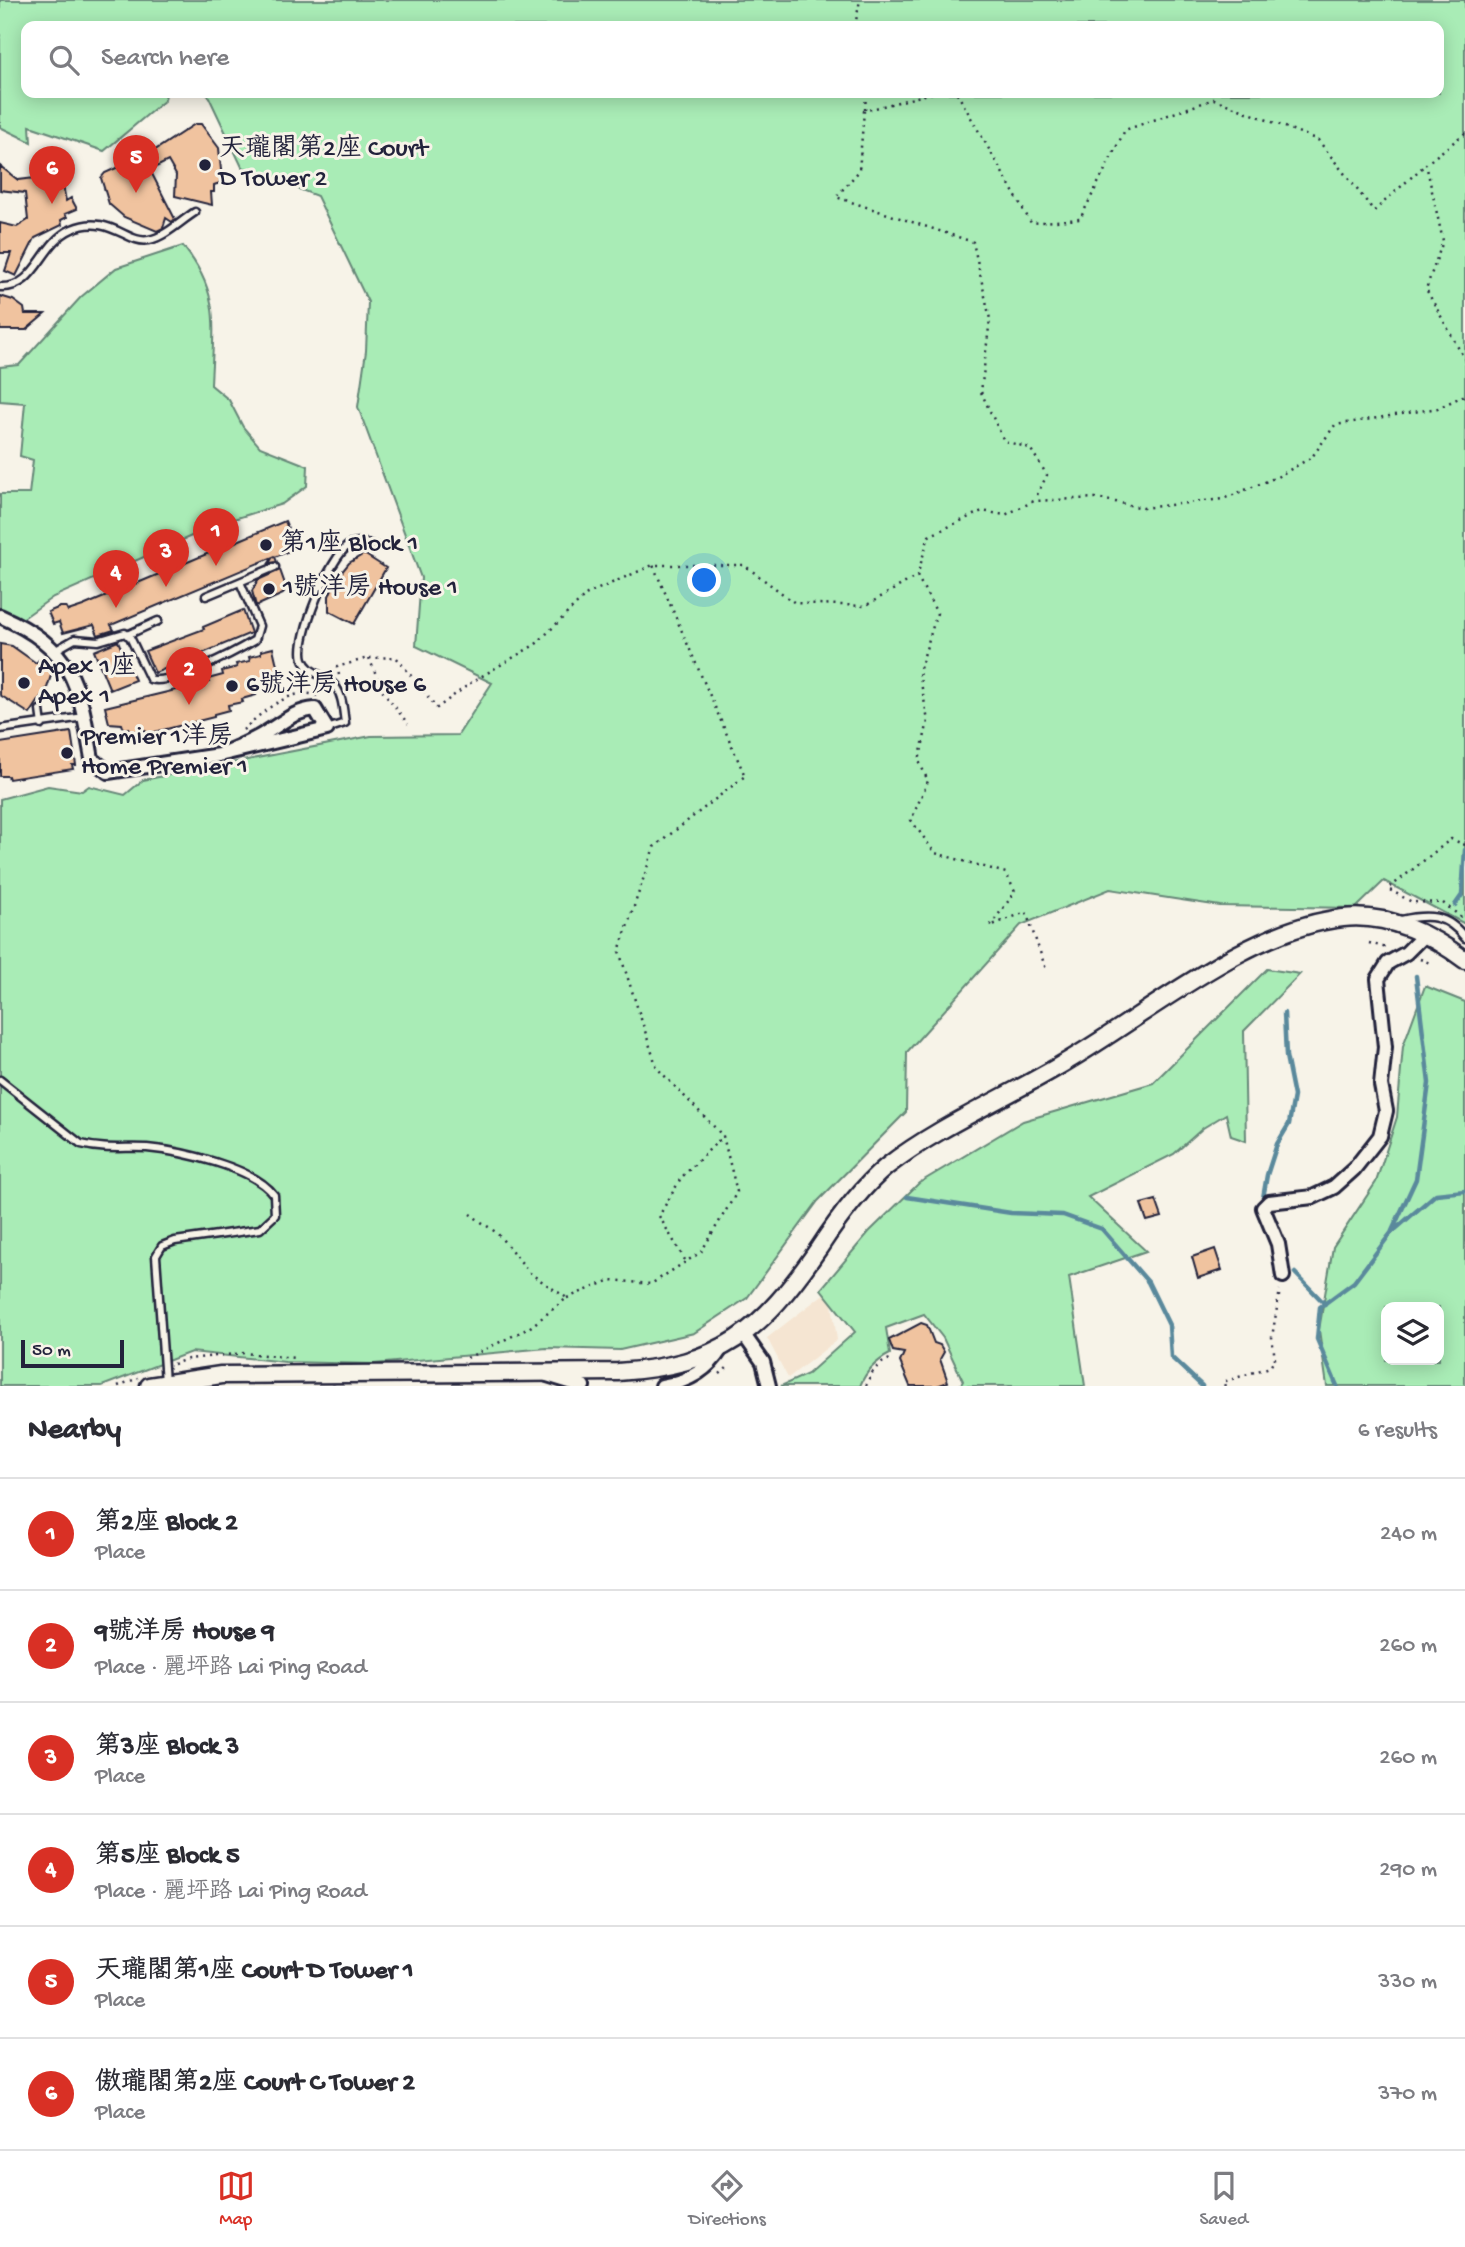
<!DOCTYPE html>
<html lang="en">
<head>
<meta charset="utf-8">
<style>
	:root { --surface:#fff; --page:#f7f7f7; --text:#2b2b33; --muted:#7c7c81; --line:#e1e1e2; --accent:#d93025 }
	body { margin:0; font-family:"Gochi Hand","LXGW WenKai TC",sans-serif; background:var(--page); color:var(--text) }
	.controls { position:absolute; right:21px; bottom:21px; display:grid; overflow:hidden; border-radius:14px; box-shadow:0 4px 18px #0003 }
	.controls button { width:63px; height:63px; display:grid; place-items:center; padding:0; border:0; border-bottom:2px solid var(--line); background:var(--surface); color:var(--text); font:35px sans-serif }
	.scale { position:absolute; left:21px; bottom:18px; width:103px; box-sizing:border-box; padding-left:7px; border:4px solid #22223b; border-top:0; font-size:19px; line-height:24px; white-space:nowrap; color:#22223b; -webkit-text-stroke:5px #f7f3e8; paint-order:stroke }
	.you { position:absolute; left:705px; top:581px; width:24px; height:24px; margin:-18px; border:5px solid #fff; border-radius:50%; background:#1a73e8; box-shadow:0 0 0 10px #1a73e833 }
	.badge { display:grid; place-items:center; width:46px; height:46px; border-radius:50%; background:var(--accent); color:#fff; font-size:23px; font-weight:700 }
	.pin { position:absolute; translate:-50% -58px; filter:drop-shadow(0 2px 4px #0008) }
	.pin::after { content:''; position:absolute; top:37px; width:24px; height:21px; background:inherit; clip-path:polygon(0 0,100% 0,50% 100%) }
	.list { margin:0; padding:0; list-style:none }
	h2 { display:flex; justify-content:space-between; align-items:center; height:91px; margin:0; padding:0 28px; font-size:30px }
	h2 small { font-size:23px; font-weight:400; color:var(--muted) }
	.list li { display:grid; grid-template-columns:46px 1fr auto; gap:21px; align-items:center; box-sizing:border-box; height:112px; padding:0 28px; border-top:2px solid var(--line) }
	.list b { display:block; font-size:26px; white-space:nowrap }
	.list p { margin:0; font-size:23px; white-space:nowrap; color:var(--muted) }
	.list em { font-size:23px; font-style:normal; color:var(--muted) }
	.icon { flex:none; width:38px; height:38px; fill:none; stroke:currentColor; stroke-width:2; stroke-linecap:round; stroke-linejoin:round }
	.map { position:relative; flex:none; width:1465px; height:1386px; overflow:hidden }
	.search { position:absolute; background:var(--surface); box-shadow:0 4px 18px #0003; left:21px; right:21px; top:21px; height:77px; display:flex; align-items:center; gap:18px; box-sizing:border-box; padding:0 24px; border-radius:14px; color:var(--muted); font-size:26px }
	.sheet { height:763px; background:var(--surface) }
	nav { display:flex; justify-content:space-around; align-items:center; box-sizing:border-box; height:98px; border-top:2px solid var(--line); background:var(--surface); font-size:19px; color:var(--muted) }
	nav a { display:grid; justify-items:center; gap:4px }
	nav .on { color:var(--accent) }
	.map>svg:first-child { display:block }
</style>
</head>
<body>
<div class="map">
<svg width="1465" height="1386" viewBox="0 0 1465 1386">
	<rect width="100%" height="100%" fill="#f7f3e8"/>
	<filter id="ink" filterUnits="userSpaceOnUse"><feTurbulence type="fractalNoise" baseFrequency=".0143" numOctaves="2"/><feDisplacementMap in="SourceGraphic" scale="14" xChannelSelector="R" yChannelSelector="G"/><feConvolveMatrix kernelMatrix="1 2 1 2 8 2 1 2 1" color-interpolation-filters="sRGB"/></filter>
	<g filter="url(#ink)">
		<path fill="#f5e5d2" d="M830 1289 837 1340 788 1378 767 1338Z"/>
		<path fill="#a9ecb6" stroke="#668778" stroke-width="2" fill-rule="evenodd" d="M0 0H1465V924L1384 881 1356 908 1220 906 1110 889 1021 925 907 1052 906 1112 818 1201 747 1298 694 1333 620 1350 547 1348 374 1364 285 1362 191 1352 102 1386H0V799L48 786 82 791 89 786 125 795 143 780 371 736 458 735 492 683 416 646 421 578 358 407 366 351 368 302 317 196 242 167 207 93H1439V26H26V93H166L165 100 104 151 30 126 31 142 0 127Z
			M183 246C222 294 213 327 211 385L229 400 243 427 260 447 308 466 307 486 282 504 221 523 53 597 22 619 0 612V494H29L33 460 20 456 25 403 0 401V367L19 365 81 297 116 268Z
			M1267 969 1300 974 1244 1031 1246 1141 1231 1136 1226 1114 1203 1128 1174 1154 1088 1197 1146 1251 1069 1277 1085 1386H960L963 1381 943 1338 924 1314 886 1328 890 1354C876 1361 866 1371 860 1386H781L808 1374 855 1332 821 1289 869 1232 919 1183 1023 1121 1153 1083Z
			M1425 986 1465 1002V1386H1327L1319 1330 1333 1247 1376 1182 1397 1117 1403 1046ZM1386 1307H1439V1360H1386Z"/>
		<g fill="none" stroke-linecap="round" stroke-linejoin="round">
			<path stroke="#5a899c" stroke-width="4.5" d="M1455 905 1462 895 1465 850
				M907 1197 1011 1213 1063 1215 1102 1229 1148 1282 1169 1325 1171 1357 1202 1386
				M1262 1204 1267 1175 1277 1144 1289 1124 1294 1096 1286 1056 1284 1013
				M1392 1231 1416 1179 1429 1083 1416 976
				M1295 1273 1325 1304
				M1337 1386 1317 1339 1320 1307 1354 1282 1391 1233 1436 1194 1465 1191"/>
		</g>
		<path fill="#f0c39f" stroke="#22223b" stroke-width="2" d="M195 124H201L219 148 221 170 220 183 214 185V192H211L212 205 175 196 176 175 168 161 150 170 175 219 172 222 166 218 163 228 157 231 124 217 109 204 101 178 105 173 152 152Z
			M0 166 18 180 61 175 66 201 71 198 77 209 65 214 67 217 61 220 62 225 35 238 16 276 5 271 11 253H0V223L17 227 28 220 25 193 0 190Z
			M0 296 13 300 24 308 25 314H45L26 330H0Z
			M285 521 296 548 275 557 277 562 269 563 273 557 111 625 114 630 98 635 94 625 63 633 59 622 53 624 48 612 60 607H66L68 611 83 606Z
			M364 554 386 568 354 624 329 611V596L336 579 349 563Z
			M280 570 286 587 283 594 256 606 252 591 258 580Z
			M243 610 251 633 155 673 145 651 204 629 203 627Z
			M118 641 135 680 110 690 94 651Z
			M0 644 12 646 36 663 39 660 53 669 47 688 30 714 0 695Z
			M273 648 280 678 275 679 276 683 255 692 256 695 242 699 243 702 228 705 229 710 214 714V717L147 734 145 730 130 732 129 728 124 730 122 724 109 723 105 707 209 682 208 679 223 675 222 671 237 667 236 664 250 661 249 657 261 654V651Z
			M71 732 76 765H72L73 769 9 779 8 776H0V743Z
			M1156 1200 1162 1217 1147 1221 1141 1204Z
			M1215 1249 1222 1270 1198 1278 1192 1257Z
			M921 1323 927 1325 934 1343 940 1345 944 1352 940 1359 948 1382 937 1386H910L900 1362 904 1353 893 1351 889 1340Z"/>
		<g fill="none" stroke-linecap="round" stroke-linejoin="round">
			<g stroke="#22223b" stroke-width="11">
				<path id="service" d="M0 287C37 289 40 243 72 229 109 213 128 245 149 240 165 237 182 220 195 212
					M206 596 275 567
					M127 635 158 621
					M54 651 75 639 98 641 125 633 130 637 150 679C171 686 235 652 255 640L259 626 240 582
					M40 710 42 725
					M0 729 84 717
					M327 729 345 723C343 710 343 696 335 686 326 675 308 674 303 659 296 638 330 557 349 545 358 540 366 543 375 546
					M1401 920C1428 914 1447 914 1465 938
					M0 1080 81 1144C104 1150 124 1147 147 1148 180 1151 254 1167 274 1195L275 1215 260 1229 175 1241 162 1246 156 1256 165 1382"/>
			</g>
			<g stroke="#22223b" stroke-width="18">
				<path id="minor" d="M0 616C75 649 79 685 92 759L108 772 219 755 327 729 315 709C293 711 283 723 265 733 251 742 235 748 219 755
					M1283 1276 1278 1244 1263 1208 1269 1202 1313 1197 1334 1187 1354 1169 1380 1136 1386 1111 1381 1085 1385 1047 1378 979 1388 963 1406 953 1425 934
					M744 1335 763 1362 769 1386
					M547 1375 583 1386
					M662 1386C687 1382 708 1370 721 1349"/>
			</g>
			<g stroke="#22223b" stroke-width="21">
				<path id="secondary" d="M149 1386 221 1375 618 1372C722 1365 761 1332 819 1248 838 1219 859 1190 886 1167 940 1125 1006 1098 1064 1063 1147 1015 1248 928 1343 918 1389 913 1430 934 1465 960"/>
			</g>
			<path stroke="#22223b" stroke-width="2.5" stroke-dasharray="2 5" stroke-linecap="butt" d="M855 26 860 0
				M932 93 864 111 859 171 836 197 973 242 990 319 981 392 1004 441 1030 448 1047 475 1035 499
				M957 93 1031 223 1080 219 1125 130 1214 99 1318 140 1374 211 1426 164
				M865 110 866 93
				M1465 133 1426 164 1443 241 1426 289 1465 360
				M917 576 937 613 919 672 928 721 919 761 928 781 911 820 935 853 1006 873 1015 892 990 926 1026 912 1047 972
				M369 658 383 691 408 724
				M339 675 337 667 368 658 396 657 437 708 472 682 536 644 587 594 653 565
				M243 730C261 713 292 685 318 696
				M1465 845 1451 839 1388 889 1412 902 1443 903 1465 920
				M1369 943 1387 948
				M1420 959 1430 963
				M685 1260 659 1216 681 1178 723 1136
				M567 1298 611 1280 651 1284 701 1252 737 1192 723 1136 657 1068 619 951 654 847 745 776 653 565H744L795 603 865 606 917 576 929 536 982 511 1005 515 1034 501 1097 498 1143 508 1223 499 1277 477 1312 457 1335 425 1438 408 1465 395
				M467 1358 529 1328 567 1298 531 1274 497 1233 470 1214
				M173 1364 188 1359 244 1353 295 1358
				M720 1374 728 1367
				M118 1386 138 1378
				M866 1386C871 1372 877 1364 890 1359
				M1225 1386 1223 1382 1270 1367 1275 1359 1272 1337 1280 1290"/>
			<use href="#service" stroke="#f7f3e8" stroke-width="6"/>
			<use href="#minor" stroke="#f7f3e8" stroke-width="12"/>
			<use href="#secondary" stroke="#f7f3e8" stroke-width="16"/>
		</g>
	</g>
	<g fill="#22223b" stroke="#f7f3e8" stroke-width="2.5">
		<circle cx="205" cy="165" r="7"/>
		<circle cx="266" cy="545" r="7"/>
		<circle cx="269" cy="589" r="7"/>
		<circle cx="24" cy="683" r="7"/>
		<circle cx="232" cy="686" r="7"/>
		<circle cx="67" cy="753" r="7"/>
	</g>
	<g text-anchor="middle" dominant-baseline="central" stroke-width="6" stroke-linejoin="round" paint-order="stroke">
		<g font-size="26" fill="#22223b" stroke="#f7f3e8" text-anchor="start">
			<text x="219" y="150">天瓏閣第2座 Court<tspan x="219" dy="30">D Tower 2</tspan></text>
			<text x="280" y="545">第1座 Block 1</text>
			<text x="283" y="589">1號洋房 House 1</text>
			<text x="38" y="668">Apex 1座<tspan x="38" dy="30">Apex 1</tspan></text>
			<text x="246" y="686">6號洋房 House 6</text>
			<text x="81" y="738">Premier 1洋房<tspan x="81" dy="30">Home Premier 1</tspan></text>
		</g>
	</g>
</svg>
<div class="controls">
<button><svg class="icon" aria-label="layers" viewBox="0 0 24 24"><path d="M12 4l9 5-9 5-9-5zM3 14l9 5 9-5"/></svg></button>
</div>
<div class="scale">50 m</div>
<div class="you"></div>
<div class="pin badge" style="left:216px;top:566px">1</div>
<div class="pin badge" style="left:189px;top:705px">2</div>
<div class="pin badge" style="left:166px;top:587px">3</div>
<div class="pin badge" style="left:116px;top:608px">4</div>
<div class="pin badge" style="left:136px;top:193px">5</div>
<div class="pin badge" style="left:52px;top:204px">6</div>
<div class="search"><svg class="icon" aria-label="search" viewBox="0 0 24 24"><circle cx="10" cy="10" r="6"/><path d="M15 15l6 6"/></svg>Search here</div>
</div>
<section class="sheet">
<h2>Nearby<small>6 results</small></h2>
<ul class="list">
<li><span class="badge">1</span><div><b>第2座 Block 2</b><p>Place</p></div><em>240 m</em></li>
<li><span class="badge">2</span><div><b>9號洋房 House 9</b><p>Place · 麗坪路 Lai Ping Road</p></div><em>260 m</em></li>
<li><span class="badge">3</span><div><b>第3座 Block 3</b><p>Place</p></div><em>260 m</em></li>
<li><span class="badge">4</span><div><b>第5座 Block 5</b><p>Place · 麗坪路 Lai Ping Road</p></div><em>290 m</em></li>
<li><span class="badge">5</span><div><b>天瓏閣第1座 Court D Tower 1</b><p>Place</p></div><em>330 m</em></li>
<li><span class="badge">6</span><div><b>傲瓏閣第2座 Court C Tower 2</b><p>Place</p></div><em>370 m</em></li>
</ul>
</section>
<nav>
<a class="on"><svg class="icon" aria-label="map" viewBox="0 0 24 24"><path d="M3 6l6-2 6 2 6-2v14l-6 2-6-2-6 2zM9 4v14M15 6v14"/></svg>Map</a>
<a><svg class="icon" aria-label="directions" viewBox="0 0 24 24"><path d="M12 3l9 9-9 9-9-9zM9 14v-3h6M13 9l2 2-2 2"/></svg>Directions</a>
<a><svg class="icon" aria-label="saved" viewBox="0 0 24 24"><path d="M7 4h10v16l-5-4-5 4z"/></svg>Saved</a>
</nav>
</body>
</html>
